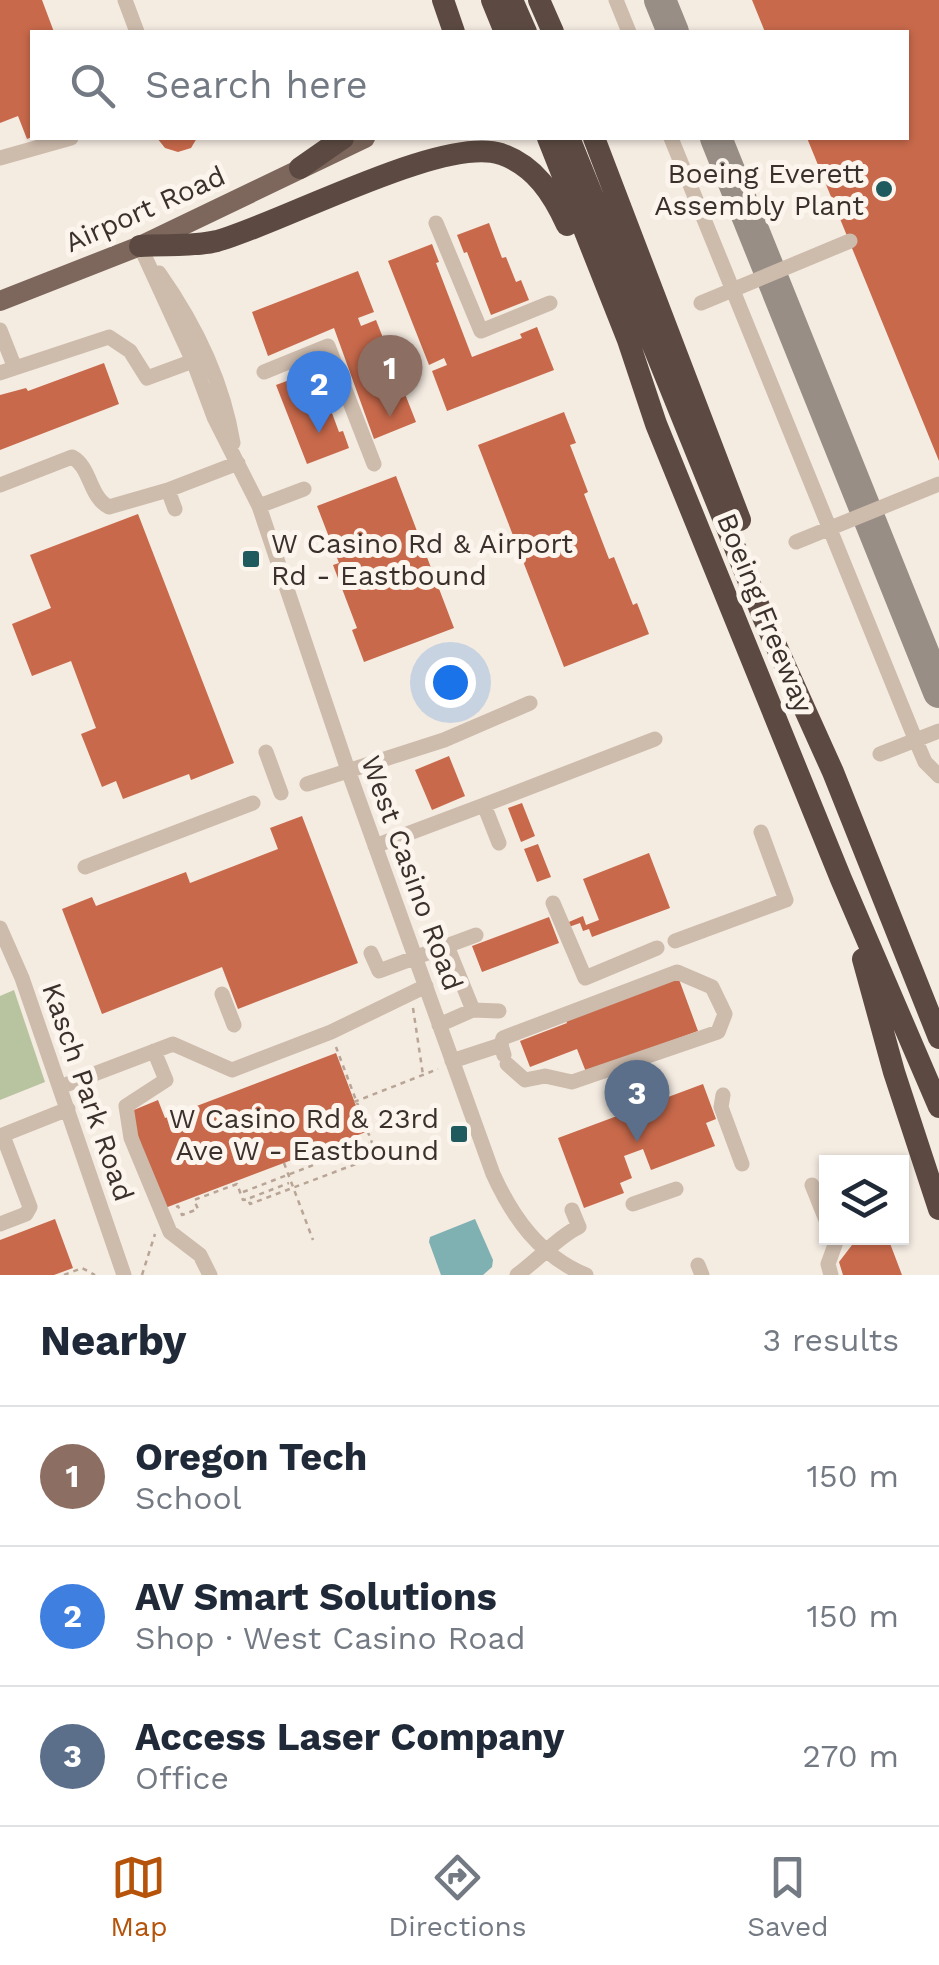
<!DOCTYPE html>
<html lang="en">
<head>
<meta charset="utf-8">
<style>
	:root { --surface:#fff; --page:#f6f6f7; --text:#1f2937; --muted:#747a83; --line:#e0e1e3; --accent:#b45309 }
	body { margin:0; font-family:"Work Sans",sans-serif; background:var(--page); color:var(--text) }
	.controls { position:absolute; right:30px; bottom:30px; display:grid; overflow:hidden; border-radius:0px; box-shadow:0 2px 8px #0004 }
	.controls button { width:90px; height:90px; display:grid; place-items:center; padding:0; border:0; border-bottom:2px solid var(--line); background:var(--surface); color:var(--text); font:50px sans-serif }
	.you { position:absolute; left:450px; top:682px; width:35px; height:35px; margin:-25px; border:8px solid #fff; border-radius:50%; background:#1a73e8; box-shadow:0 0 0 15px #1a73e833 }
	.badge { display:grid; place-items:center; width:65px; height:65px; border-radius:50%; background:var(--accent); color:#fff; font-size:32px; font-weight:700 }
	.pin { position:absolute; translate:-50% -82px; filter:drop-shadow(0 2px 5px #0008) }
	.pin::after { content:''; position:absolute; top:52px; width:35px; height:30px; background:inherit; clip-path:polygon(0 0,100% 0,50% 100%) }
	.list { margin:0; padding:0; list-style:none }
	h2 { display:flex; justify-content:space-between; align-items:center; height:130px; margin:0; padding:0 40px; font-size:42px }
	h2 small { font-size:32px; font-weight:400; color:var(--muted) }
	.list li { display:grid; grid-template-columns:65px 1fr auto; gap:30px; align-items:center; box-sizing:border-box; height:140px; padding:0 40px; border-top:2px solid var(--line) }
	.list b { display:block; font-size:38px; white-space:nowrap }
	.list p { margin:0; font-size:32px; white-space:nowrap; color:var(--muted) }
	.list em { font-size:32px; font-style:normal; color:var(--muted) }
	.icon { flex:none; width:55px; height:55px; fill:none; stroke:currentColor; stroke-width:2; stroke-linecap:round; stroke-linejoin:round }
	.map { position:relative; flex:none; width:939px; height:1275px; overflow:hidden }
	.search { position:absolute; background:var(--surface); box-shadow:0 2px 8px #0004; left:30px; right:30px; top:30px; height:110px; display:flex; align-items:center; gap:25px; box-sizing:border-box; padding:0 35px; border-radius:0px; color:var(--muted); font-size:38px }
	.sheet { height:550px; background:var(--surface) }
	nav { display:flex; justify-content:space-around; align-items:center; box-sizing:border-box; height:140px; border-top:2px solid var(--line); background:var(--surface); font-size:28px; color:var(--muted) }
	nav a { display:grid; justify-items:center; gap:5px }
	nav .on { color:var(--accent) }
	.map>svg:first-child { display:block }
</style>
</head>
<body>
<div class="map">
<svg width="939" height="1275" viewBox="0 0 939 1275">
	<rect width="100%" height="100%" fill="#f4ebe1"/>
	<path fill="#b8c4a0" d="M14 990 45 1082 0 1100V996Z"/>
	<path fill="#7fb0b2" d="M475 1219 493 1260 492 1267 483 1275H441L429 1242 430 1237Z"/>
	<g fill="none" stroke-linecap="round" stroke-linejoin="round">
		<path stroke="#988e86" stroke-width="32" d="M660 0 673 32
			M716 138 939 692"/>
	</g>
	<path fill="#c8694b" d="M0 0H42L54 32H32V137L27 139 18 116 0 123Z
		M752 0H939V461L807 138H906V32H765Z
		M157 138H197L191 148 178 152 165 148Z
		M489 223 502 258 506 257 516 282 521 280 529 300 491 315 467 252 464 253 457 235Z
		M432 244 439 262 436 263 472 357 522 338 520 334 537 327 554 370 447 411 432 371 447 365 444 358 429 365 388 261Z
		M358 271 374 312 358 318 361 326 376 320 416 422 374 439 334 328 268 356 252 312Z
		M104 363 119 404 0 450V395L26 388 28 391Z
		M316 370 339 432 343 431 349 448 307 464 276 385Z
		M564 412 576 443 570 445 588 492 584 494 609 559 614 557 633 605 637 603 649 634 564 667 478 445Z
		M396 476 454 628 364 662 352 630 357 628 333 565 339 563 317 506Z
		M138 514 234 763 191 780 189 774 123 799 116 781 102 787 81 734 96 728 71 661 32 676 12 624 51 608 30 555Z
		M449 756 465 796 432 810 415 770Z
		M522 803 535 836 521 842 508 808Z
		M302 816 358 963 238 1009 222 967 102 1014 62 909 92 897 96 906 186 872 190 883 278 849 270 828Z
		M538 844 551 877 537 882 524 849Z
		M649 853 670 908 592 937 589 929 583 931 580 923 566 928 564 924 583 916 586 925 599 920 583 879Z
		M549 917 559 943 482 972 472 946Z
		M677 974 698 1031 586 1072 577 1049 530 1067 520 1041 567 1023 564 1016Z
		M336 1053 366 1132 165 1208 129 1112 158 1100 165 1118Z
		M703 1084 716 1119 706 1123 715 1146 651 1170 643 1149 624 1156 632 1178 620 1183 624 1193 584 1208 558 1138Z
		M55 1219 73 1268 54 1275H0V1240Z
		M850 1238H888L902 1275H843L839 1262 852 1245Z"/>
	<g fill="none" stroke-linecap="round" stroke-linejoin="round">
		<path stroke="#b9a596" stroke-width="2.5" stroke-dasharray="5 5" stroke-linecap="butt" d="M413 1008 423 1075
			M354 1102 438 1069
			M284 1163 313 1240
			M243 1192 371 1143
			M250 1198 289 1183
			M176 1207 178 1206 182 1215 198 1209 194 1200 237 1184 243 1200 248 1199 250 1204 377 1156 336 1047
			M64 1275 82 1268 95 1275
			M142 1275 155 1234"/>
		<path stroke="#cdbbac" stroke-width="15" d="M125 0 137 32
			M616 0 629 32
			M671 138 916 741 925 762 939 776
			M0 158 71 138
			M436 223 481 331 550 303
			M140 246 195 366 214 417 259 506 348 770 493 1174C513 1218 540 1256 586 1275
			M159 273C195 324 223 382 233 443
			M701 303 850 241
			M0 330 15 368 0 373
			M15 368 109 337 130 351 147 378 193 361
			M264 372 328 346 374 464
			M0 485 72 457C91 467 89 497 109 507L168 490
			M259 506 304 489
			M175 509 168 490 238 463
			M796 542 939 484
			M266 752 281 793
			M880 754 939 731
			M307 784 444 740 530 703
			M484 805 655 739
			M375 846 484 805 499 843
			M85 867 253 803
			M553 903 585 978 657 948
			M0 928 22 978 124 1275
			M675 941 786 900 761 832
			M447 946 473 1010
			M371 953 379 971 476 935
			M222 994 234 1025
			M439 1025 473 1010 499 1011
			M501 1045 503 1038 677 972 712 987 725 1014 718 1032 572 1082 545 1076 525 1080 507 1064
			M154 1051 166 1080 126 1106 131 1138 170 1232 200 1255 210 1275
			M452 1061 501 1045 504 1055
			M60 1087 173 1044 232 1070 331 1032 426 986
			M723 1095 721 1107 742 1164
			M0 1136 68 1109
			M812 1185 826 1220
			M633 1204 676 1189
			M0 1224 26 1214 30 1207 3 1136
			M698 1265 702 1275
			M517 1275C534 1263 563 1233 579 1227L572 1210
			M831 1275 828 1264 836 1242 834 1238"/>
		<path stroke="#7d675c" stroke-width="20" d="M0 301 140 246 365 138"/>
		<path stroke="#5c4a42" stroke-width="22" d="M443 0 454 32
			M492 0 505 32
			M512 0 526 32
			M539 0 553 32
			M548 138 628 340 656 424 841 879 939 1107
			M569 138 764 619 833 772 939 1038
			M594 138 740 520
			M300 168 343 138
			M140 246C164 244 193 247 217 241 282 223 443 135 501 154 535 166 553 194 567 225
			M863 959 894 1072 939 1209"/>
	</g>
	<g fill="#1f5a5e" stroke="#fbf5ee" stroke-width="4">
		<circle cx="884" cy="189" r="10"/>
		<rect x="241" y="549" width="20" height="20" rx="5"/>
		<rect x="449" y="1124" width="20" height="20" rx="5"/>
	</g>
	<g text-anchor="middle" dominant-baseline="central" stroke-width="10" stroke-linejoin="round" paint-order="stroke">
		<g font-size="28" fill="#3b302b" stroke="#fbf5ee" text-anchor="end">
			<text x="864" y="173">Boeing Everett<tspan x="864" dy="32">Assembly Plant</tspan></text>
			<text x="271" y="543" text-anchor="start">W Casino Rd &amp; Airport<tspan x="271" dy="32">Rd - Eastbound</tspan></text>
			<text x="439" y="1118">W Casino Rd &amp; 23rd<tspan x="439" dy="32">Ave W - Eastbound</tspan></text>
		</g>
		<g font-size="28" fill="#3b302b" stroke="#fbf5ee">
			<text transform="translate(145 209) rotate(-24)">Airport Road</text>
			<text transform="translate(765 613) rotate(68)">Boeing Freeway</text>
			<text transform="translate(412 873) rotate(70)">West Casino Road</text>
			<text transform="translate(88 1092) rotate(71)">Kasch Park Road</text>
		</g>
	</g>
</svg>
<div class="controls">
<button><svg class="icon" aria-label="layers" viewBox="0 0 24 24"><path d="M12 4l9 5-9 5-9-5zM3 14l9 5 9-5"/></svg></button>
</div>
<div class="you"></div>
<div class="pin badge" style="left:390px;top:417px;background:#8d6e63">1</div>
<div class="pin badge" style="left:319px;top:433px;background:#3f7fe0">2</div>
<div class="pin badge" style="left:637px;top:1142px;background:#5c6f8a">3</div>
<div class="search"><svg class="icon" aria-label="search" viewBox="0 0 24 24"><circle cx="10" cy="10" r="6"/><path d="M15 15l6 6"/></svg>Search here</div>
</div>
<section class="sheet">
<h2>Nearby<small>3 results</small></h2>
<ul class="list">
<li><span class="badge" style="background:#8d6e63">1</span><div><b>Oregon Tech</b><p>School</p></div><em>150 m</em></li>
<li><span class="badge" style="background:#3f7fe0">2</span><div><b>AV Smart Solutions</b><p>Shop · West Casino Road</p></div><em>150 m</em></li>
<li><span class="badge" style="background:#5c6f8a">3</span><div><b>Access Laser Company</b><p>Office</p></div><em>270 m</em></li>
</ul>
</section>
<nav>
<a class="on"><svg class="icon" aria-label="map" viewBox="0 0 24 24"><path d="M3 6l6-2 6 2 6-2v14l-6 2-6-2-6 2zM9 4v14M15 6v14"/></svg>Map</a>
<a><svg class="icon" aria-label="directions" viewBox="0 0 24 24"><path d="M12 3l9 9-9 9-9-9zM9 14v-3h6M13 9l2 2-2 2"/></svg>Directions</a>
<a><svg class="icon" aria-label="saved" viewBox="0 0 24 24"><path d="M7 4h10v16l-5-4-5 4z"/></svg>Saved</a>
</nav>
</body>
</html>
